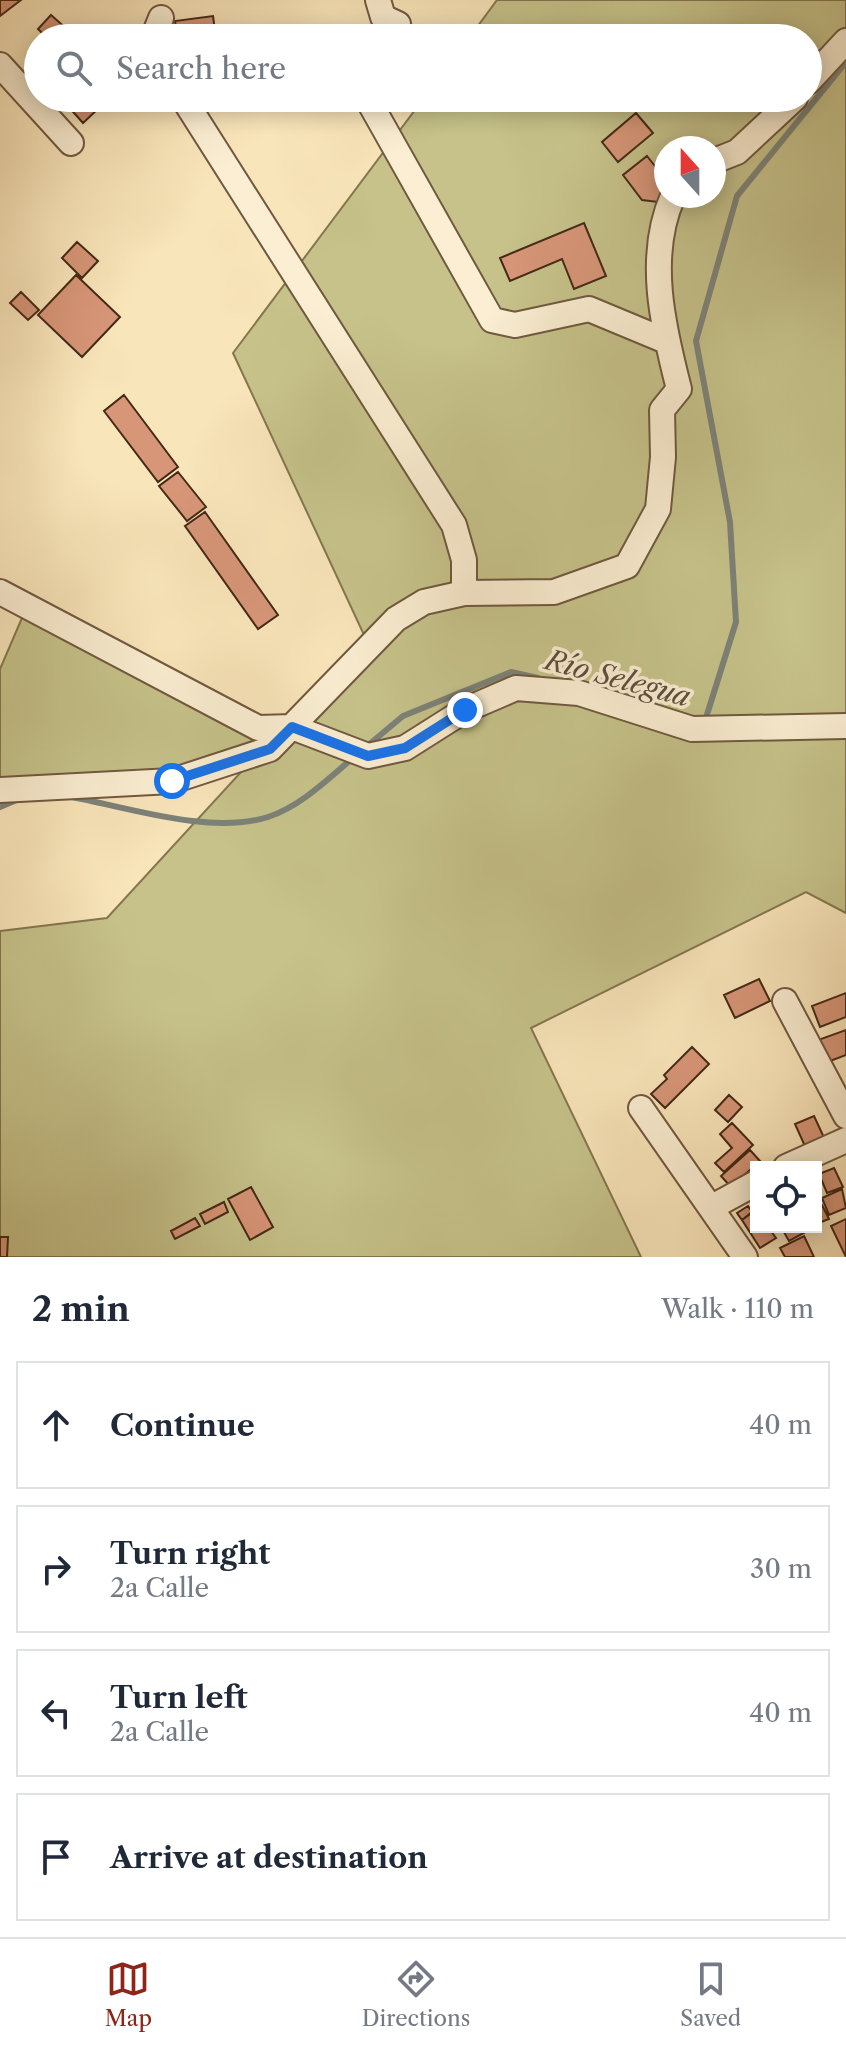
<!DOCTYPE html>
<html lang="en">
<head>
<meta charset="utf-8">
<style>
	:root { --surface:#fff; --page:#f6f6f7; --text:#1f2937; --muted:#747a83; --line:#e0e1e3; --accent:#8f2418 }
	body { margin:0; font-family:"Libre Caslon Text",serif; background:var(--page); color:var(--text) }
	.controls { position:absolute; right:24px; bottom:24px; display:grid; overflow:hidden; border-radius:0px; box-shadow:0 4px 20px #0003 }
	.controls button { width:72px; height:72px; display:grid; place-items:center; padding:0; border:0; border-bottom:2px solid var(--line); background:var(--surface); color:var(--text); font:40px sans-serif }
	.compass { position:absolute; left:654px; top:136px; width:72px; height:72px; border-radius:50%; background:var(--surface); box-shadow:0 4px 20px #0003; rotate:339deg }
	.stop { position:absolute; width:24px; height:24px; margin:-18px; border:6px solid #1a73e8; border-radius:50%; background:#fff }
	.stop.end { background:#1a73e8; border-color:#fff; box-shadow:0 2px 8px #0008 }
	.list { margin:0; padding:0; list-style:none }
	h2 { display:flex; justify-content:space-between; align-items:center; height:104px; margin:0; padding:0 32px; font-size:34px }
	h2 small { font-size:26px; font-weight:400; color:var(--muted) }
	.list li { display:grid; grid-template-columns:52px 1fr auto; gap:24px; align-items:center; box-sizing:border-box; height:128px; margin:0 16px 16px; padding:0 16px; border:2px solid var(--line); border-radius:0px }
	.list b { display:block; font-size:30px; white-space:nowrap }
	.list p { margin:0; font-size:26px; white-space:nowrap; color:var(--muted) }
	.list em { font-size:26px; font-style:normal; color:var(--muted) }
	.icon { flex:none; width:44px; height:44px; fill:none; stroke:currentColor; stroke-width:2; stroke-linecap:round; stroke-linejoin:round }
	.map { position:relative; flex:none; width:846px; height:1257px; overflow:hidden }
	.search { position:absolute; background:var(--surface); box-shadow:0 4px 20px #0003; left:24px; right:24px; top:24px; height:88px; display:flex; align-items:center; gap:20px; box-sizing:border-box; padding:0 28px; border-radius:44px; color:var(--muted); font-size:30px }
	.sheet { height:680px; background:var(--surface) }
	nav { display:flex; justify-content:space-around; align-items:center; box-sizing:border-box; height:112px; border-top:2px solid var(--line); background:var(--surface); font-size:22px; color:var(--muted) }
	nav a { display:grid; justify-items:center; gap:4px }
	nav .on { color:var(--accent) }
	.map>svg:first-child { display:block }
</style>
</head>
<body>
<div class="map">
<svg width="846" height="1257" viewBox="0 0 846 1257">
	<rect width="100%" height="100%" fill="#f9e5ba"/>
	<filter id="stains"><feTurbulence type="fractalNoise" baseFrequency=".0025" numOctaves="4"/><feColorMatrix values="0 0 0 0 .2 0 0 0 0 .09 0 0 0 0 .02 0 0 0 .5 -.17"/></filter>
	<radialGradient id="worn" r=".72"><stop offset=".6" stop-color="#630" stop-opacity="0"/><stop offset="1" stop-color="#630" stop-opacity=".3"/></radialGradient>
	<path fill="#c6c28a" stroke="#857650" stroke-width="2" fill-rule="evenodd" d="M497 0H846V913L806 892 531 1028 641 1257H0V931L107 918 365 637 233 353 424 98H808V38H469ZM666 148H714V196H666Z
		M28 604 258 728 254 746 177 779 0 792V669Z"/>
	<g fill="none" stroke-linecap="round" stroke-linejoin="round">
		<path stroke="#7c8278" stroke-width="6" d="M705 721 736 622 730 522 696 341 737 196 846 62
			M366 747 403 716 511 672 538 678
			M72 797C130 808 211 835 268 817 301 806 328 779 354 757
			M0 807 19 799"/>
	</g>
	<path fill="#d79678" stroke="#442916" stroke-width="2" d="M0 0H21L0 16Z
		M51 15 77 38H47L38 29Z
		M213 16 216 38 177 35 175 21Z
		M75 98H92L100 107 83 123 67 105Z
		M636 113 653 133 618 162 602 142Z
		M647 156 666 180V190L658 202 642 200 623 175Z
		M584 223 606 276 574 289 562 259 510 281 500 258Z
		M77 242 98 261 82 278 62 258Z
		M76 275 120 317 82 357 38 315Z
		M21 292 39 310 28 320 10 303Z
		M124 395 178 467 158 482 104 411Z
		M178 472 206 507 187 521 159 486Z
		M205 512 278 615 258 629 185 526Z
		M759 979 770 1001 735 1018 724 995Z
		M846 993V1017L820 1027 812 1006Z
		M846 1030V1055L825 1063 818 1040Z
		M692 1047 709 1064 665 1108 651 1094 667 1079 664 1075Z
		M729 1095 742 1107 728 1122 715 1110Z
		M814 1116 827 1144 808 1153 795 1124Z
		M732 1123 753 1145 724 1172 715 1163 732 1148 720 1134Z
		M750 1150 760 1161 731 1187 721 1176Z
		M834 1168 843 1187 827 1193 819 1174Z
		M251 1187 273 1227 250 1240 228 1199Z
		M842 1189 846 1208 829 1215 822 1198Z
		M224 1202 228 1212 205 1224 200 1214Z
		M822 1205 829 1219 816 1224V1208Z
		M748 1206 752 1212 742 1220 737 1213Z
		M756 1210V1227H768L776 1238 760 1248 742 1220Z
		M195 1218 200 1226 175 1239 171 1231Z
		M846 1219V1257L831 1226Z
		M781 1227H812L813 1228 789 1241Z
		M804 1236 814 1257H785L780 1248Z
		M0 1237H8L7 1257H0Z"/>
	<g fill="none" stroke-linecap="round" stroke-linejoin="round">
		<g stroke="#71583f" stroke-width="28">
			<path id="minor" d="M378 0 383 17 398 24 392 38
				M153 38 161 18
				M0 65 71 143
				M808 82 846 41
				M183 98 454 525 464 560V593
				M367 98 492 320 515 325 589 309 666 341
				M714 161 737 152 795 98
				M0 592 258 728 292 727 368 756 405 748 465 710 516 688 579 693 692 729 846 726
				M0 790 172 781 270 749 396 619 424 602 464 593 554 592 627 566 658 509 663 457 662 410 679 389C663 327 646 256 673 196
				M785 1001 846 1116
				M641 1108 745 1257
				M786 1167 846 1140
				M712 1207 756 1183"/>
		</g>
		<use href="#minor" stroke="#fbeed2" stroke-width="24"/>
	</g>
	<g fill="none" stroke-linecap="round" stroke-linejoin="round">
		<path stroke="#1a73e8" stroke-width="10" d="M172 781 270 749 292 727 368 756 405 748 465 710"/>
	</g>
	<g text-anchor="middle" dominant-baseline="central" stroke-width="7" stroke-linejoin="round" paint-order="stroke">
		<g font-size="28" font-style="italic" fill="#5b4e3f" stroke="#fbeed2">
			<text transform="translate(618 678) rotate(15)">Río Selegua</text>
		</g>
	</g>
	<rect width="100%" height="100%" filter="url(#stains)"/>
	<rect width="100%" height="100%" fill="url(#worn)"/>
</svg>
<div class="controls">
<button><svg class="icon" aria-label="locate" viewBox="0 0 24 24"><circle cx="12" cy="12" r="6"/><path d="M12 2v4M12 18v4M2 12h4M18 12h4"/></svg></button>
</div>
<svg class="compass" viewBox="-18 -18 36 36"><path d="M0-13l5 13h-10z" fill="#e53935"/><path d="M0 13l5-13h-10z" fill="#747a83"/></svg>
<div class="stop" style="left:172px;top:781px"></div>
<div class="stop end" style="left:465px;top:710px"></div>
<div class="search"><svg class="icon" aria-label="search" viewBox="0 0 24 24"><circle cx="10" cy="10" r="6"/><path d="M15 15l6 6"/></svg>Search here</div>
</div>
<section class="sheet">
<h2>2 min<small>Walk · 110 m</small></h2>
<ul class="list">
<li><svg class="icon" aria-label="ahead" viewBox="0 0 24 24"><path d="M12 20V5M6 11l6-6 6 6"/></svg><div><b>Continue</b></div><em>40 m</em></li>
<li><svg class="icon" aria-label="right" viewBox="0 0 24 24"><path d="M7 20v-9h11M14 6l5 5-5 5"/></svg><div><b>Turn right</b><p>2a Calle</p></div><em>30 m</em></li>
<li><svg class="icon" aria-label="left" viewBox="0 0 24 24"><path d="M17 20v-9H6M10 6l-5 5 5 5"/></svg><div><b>Turn left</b><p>2a Calle</p></div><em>40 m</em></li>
<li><svg class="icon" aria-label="arrive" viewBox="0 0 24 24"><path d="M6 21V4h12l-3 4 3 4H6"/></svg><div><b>Arrive at destination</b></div></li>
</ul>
</section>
<nav>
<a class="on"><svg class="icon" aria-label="map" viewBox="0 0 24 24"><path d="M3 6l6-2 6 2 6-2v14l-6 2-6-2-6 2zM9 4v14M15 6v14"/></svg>Map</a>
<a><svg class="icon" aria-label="directions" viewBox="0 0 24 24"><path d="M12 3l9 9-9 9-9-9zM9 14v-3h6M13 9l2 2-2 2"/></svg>Directions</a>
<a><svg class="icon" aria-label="saved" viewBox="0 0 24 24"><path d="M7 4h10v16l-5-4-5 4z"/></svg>Saved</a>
</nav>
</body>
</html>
